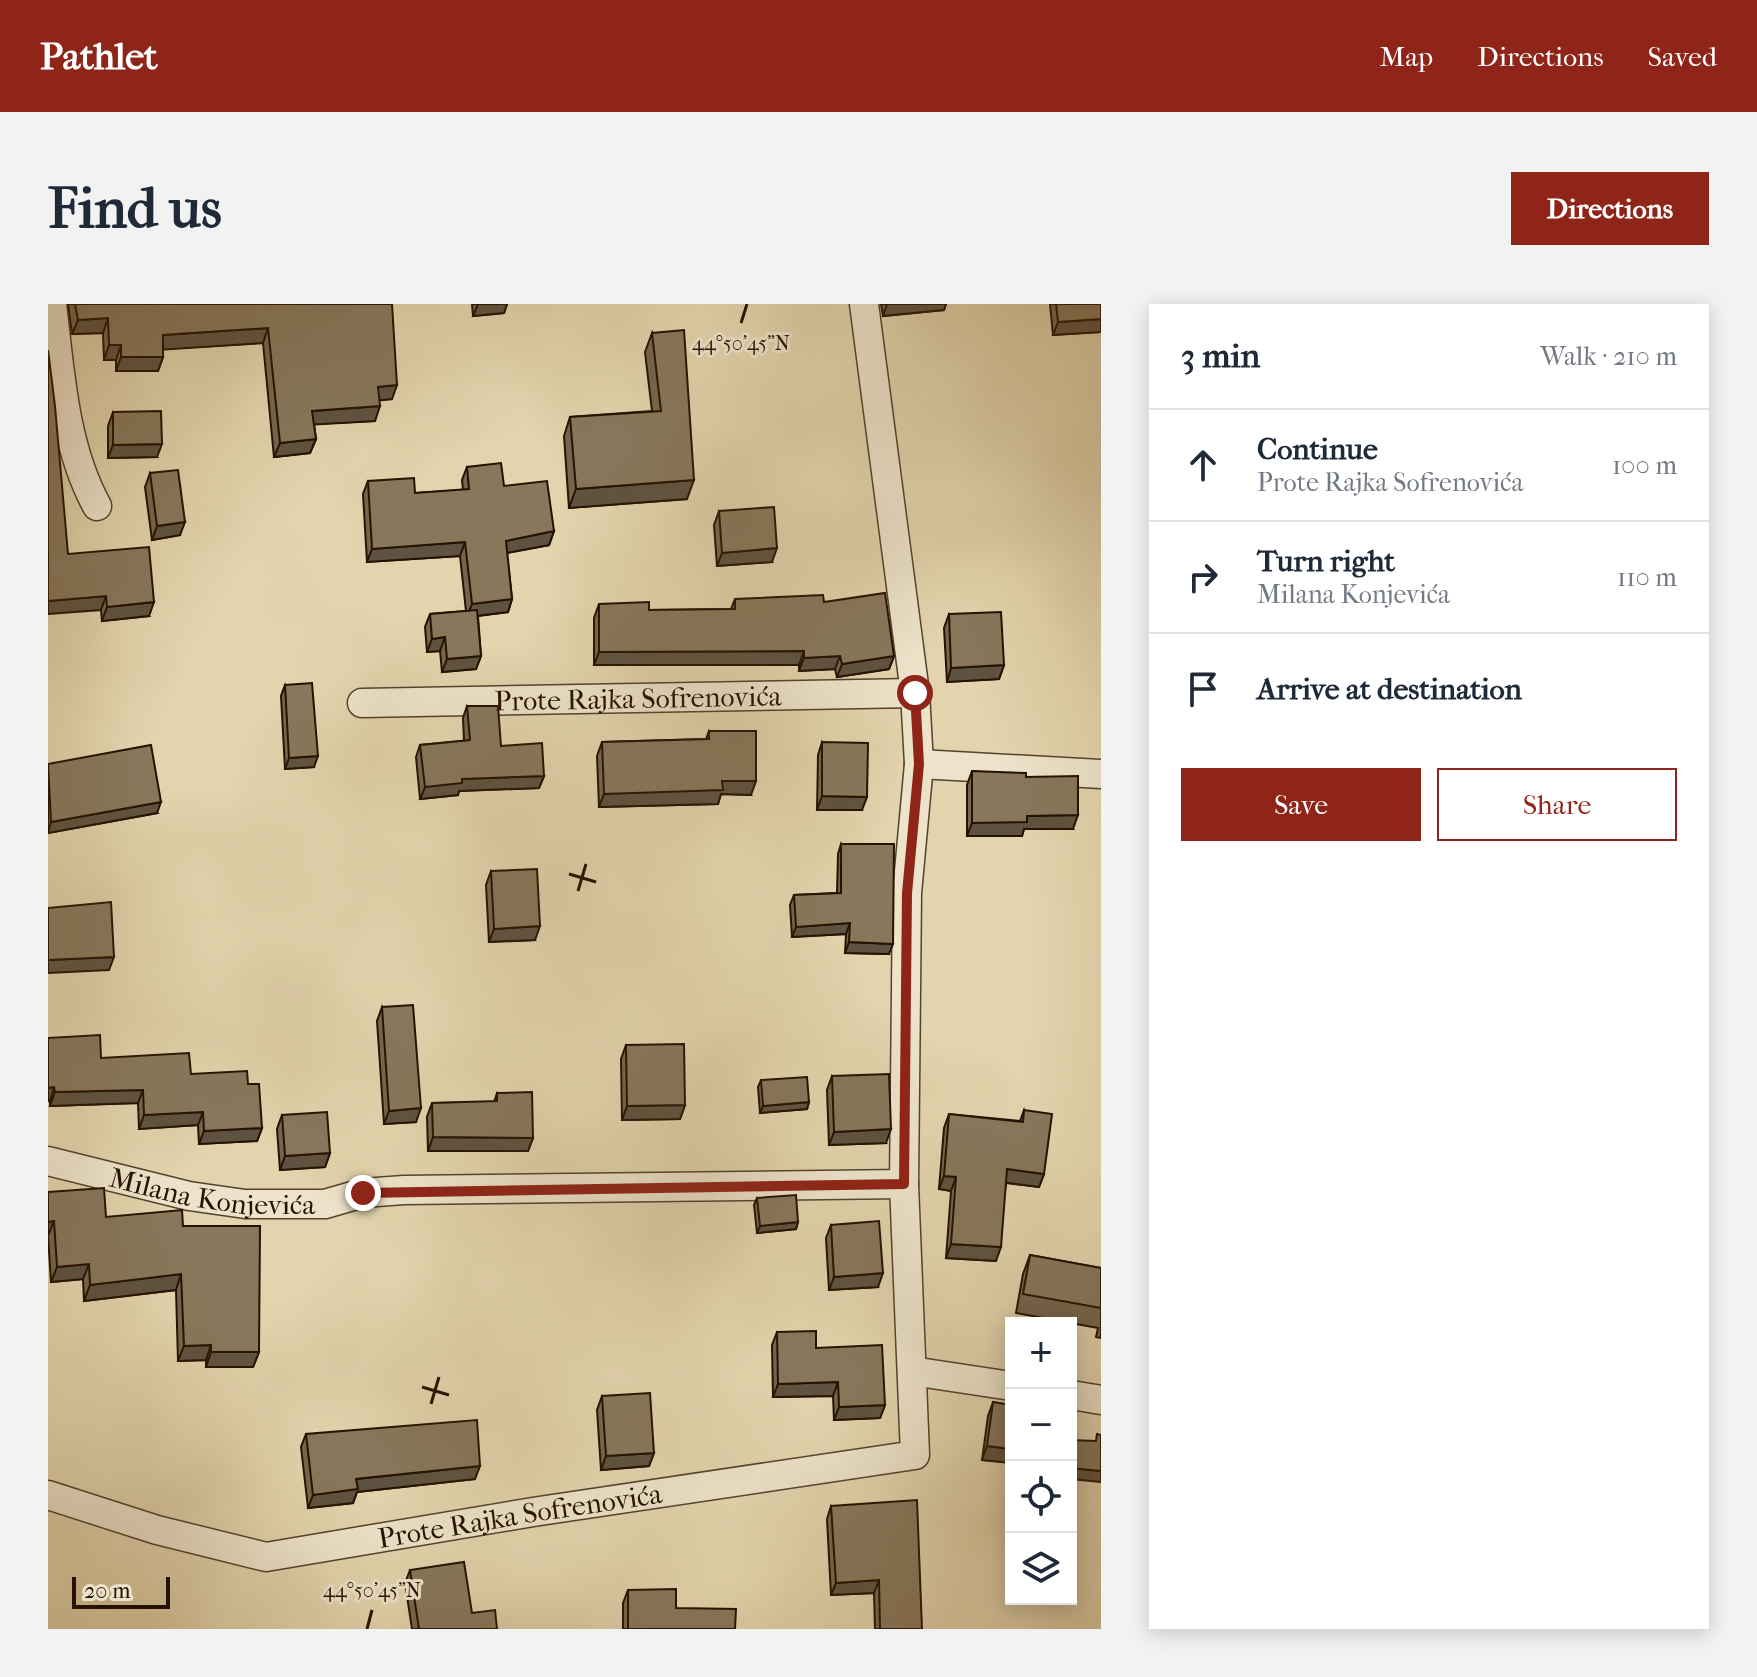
<!DOCTYPE html>
<html lang="en">
<head>
<meta charset="utf-8">
<style>
	:root { --surface:#fff; --page:#f2f2f3; --text:#1f2937; --muted:#747a83; --line:#e0e1e3; --accent:#8f2418 }
	body { margin:0; font-family:"IM FELL French Canon",serif; background:var(--page); color:var(--text) }
	.controls { position:absolute; right:24px; bottom:24px; display:grid; overflow:hidden; border-radius:0px; box-shadow:0 4px 20px #0003 }
	.controls button { width:72px; height:72px; display:grid; place-items:center; padding:0; border:0; border-bottom:2px solid var(--line); background:var(--surface); color:var(--text); font:40px sans-serif }
	.scale { position:absolute; left:24px; bottom:20px; width:98px; box-sizing:border-box; padding-left:8px; border:4px solid #251202; border-top:0; font-size:22px; line-height:28px; white-space:nowrap; color:#251202; -webkit-text-stroke:6px #ece3ca; paint-order:stroke }
	.stop { position:absolute; width:24px; height:24px; margin:-18px; border:6px solid #8f2418; border-radius:50%; background:#fff }
	.stop.end { background:#8f2418; border-color:#fff; box-shadow:0 2px 8px #0008 }
	.list { margin:0; padding:0; list-style:none }
	h2 { display:flex; justify-content:space-between; align-items:center; height:104px; margin:0; padding:0 32px; font-size:34px }
	h2 small { font-size:26px; font-weight:400; color:var(--muted) }
	.list li { display:grid; grid-template-columns:52px 1fr auto; gap:24px; align-items:center; box-sizing:border-box; height:112px; padding:0 32px; border-top:2px solid var(--line) }
	.list b { display:block; font-size:30px; white-space:nowrap }
	.list p { margin:0; font-size:26px; white-space:nowrap; color:var(--muted) }
	.list em { font-size:26px; font-style:normal; color:var(--muted) }
	.actions { display:flex; gap:16px; padding:24px 32px }
	.actions a { flex:1; padding:18px 0; border:2px solid var(--accent); border-radius:0px; text-align:center; font-size:28px; color:var(--accent) }
	.actions .main { background:var(--accent); color:#fff }
	.icon { flex:none; width:44px; height:44px; fill:none; stroke:currentColor; stroke-width:2; stroke-linecap:round; stroke-linejoin:round }
	.map { position:relative; flex:none; width:1053px; height:1325px; overflow:hidden; border-radius:0px }
	header { display:flex; align-items:center; gap:48px; box-sizing:border-box; height:112px; padding:0 40px; background:var(--accent); color:#fff }
	header strong { font-size:38px }
	nav { display:flex; gap:44px; margin-inline-start:auto; font-size:28px }
	.intro { display:flex; align-items:center; justify-content:space-between; box-sizing:border-box; height:192px; padding:0 48px }
	h1 { margin:0; font-size:56px }
	.button { padding:20px 36px; border-radius:0px; background:var(--accent); color:#fff; font-size:28px; font-weight:700 }
	main { display:flex; gap:48px; padding:0 48px }
	aside { flex:1; background:var(--surface); border-radius:0px; box-shadow:0 4px 20px #0003 }
	.map>svg:first-child { display:block }
</style>
</head>
<body>
<header>
<strong>Pathlet</strong>
<nav><a>Map</a><a>Directions</a><a>Saved</a></nav>
</header>
<div class="intro"><h1>Find us</h1><a class="button">Directions</a></div>
<main>
<div class="map">
<svg width="1053" height="1325" viewBox="0 0 1053 1325">
	<rect width="100%" height="100%" fill="#e2d4ad"/>
	<filter id="stains"><feTurbulence type="fractalNoise" baseFrequency=".0025" numOctaves="4"/><feColorMatrix values="0 0 0 0 .2 0 0 0 0 .09 0 0 0 0 .02 0 0 0 .5 -.17"/></filter>
	<radialGradient id="worn" r=".72"><stop offset=".6" stop-color="#630" stop-opacity="0"/><stop offset="1" stop-color="#630" stop-opacity=".3"/></radialGradient>
	<g fill="none" stroke-linecap="round" stroke-linejoin="round">
		<g stroke="#54422d" stroke-width="31">
			<g id="street">
				<path d="M4 0C12 67 16 142 49 202"/>
				<path id="s1" d="M314 399 867 389"/>
				<path d="M871 460 1053 470"/>
				<path id="s2" d="M0 857 141 892 197 900H277L315 889 356 886 856 880"/>
				<path d="M864 1067 963 1082"/>
				<path d="M1023 1091 1053 1096"/>
				<path id="s3" d="M0 1191 109 1226 218 1253 485 1208 867 1151 856 880 859 589 871 460 867 389 816 0"/>
			</g>
		</g>
		<use href="#street" stroke="#ece3ca" stroke-width="28"/>
	</g>
	<path fill="#74664e" stroke="#251202" stroke-width="2" d="M20 0H344V95L331 96 327 117 266 120 268 135 262 149 226 153 215 39 115 45V53L110 67H68V56H56L55 29 24 30Z
		M424 0H459L456 9 425 12Z
		M833 0H898L896 6 835 12Z
		M1002 0H1053V28L1005 31Z
		M604 29 639 195 521 204 516 132 522 113 604 107 597 48Z
		M65 108 109 153 60 154V122Z
		M419 163 456 182 506 227 501 241 459 249 464 295 460 308 430 312 433 352 428 365 394 368 392 347 379 348 377 323 382 310 418 307 412 252 319 258 315 190 320 177 367 189 415 186 414 176Z
		M102 169 132 231 104 236 97 183Z
		M671 207 724 258 669 262 666 221Z
		M20 250 101 312 54 317 53 306Z
		M687 295 776 298 846 352 841 365 789 373 787 365 751 367V361H546V314L551 300 601 306 683 305Z
		M901 310 956 361 951 375 899 378 896 324Z
		M237 381 266 463 237 465 233 392Z
		M419 402 453 442 496 472 491 484 411 487 410 491 372 495 368 453 372 441 416 437 415 414Z
		M661 427 703 491 673 490 670 500 551 503 549 452 554 438 658 435Z
		M774 438 814 506H769L770 451Z
		M0 460 109 509 0 529Z
		M924 467 978 473 1025 525H976L974 532H919V481Z
		M793 540 841 650 797 649 798 630 744 633 742 601 746 591 789 589 790 550Z
		M443 567 487 636 441 638 438 581Z
		M334 703 368 818 336 820 329 717Z
		M0 734 53 754 200 780 214 824 209 837 151 840 150 821 91 825 90 799 2 802V797H0Z
		M578 741 637 801 632 815 574 816 573 755Z
		M784 772 838 839 781 841 779 786Z
		M713 776 761 798 759 805 712 809 710 783Z
		M449 789 485 834 480 847H380L379 813 384 799 446 798Z
		M976 806 996 870 991 883 958 879 948 957 898 954 903 887 891 885 896 824 901 810 972 817Z
		M234 811 282 849 277 863 232 866 229 825Z
		M0 888 58 913 135 922 211 1048 205 1063H158V1056L130 1057 128 986 36 997 35 975 3 978 0 932Z
		M709 894 750 918 748 925 709 929 706 901Z
		M783 921 830 983 781 986 778 934Z
		M982 951 1053 964V1034L1048 1033 1050 1024 968 1009 975 970Z
		M729 1028 768 1044 837 1101 832 1114 786 1116 785 1092 725 1093 724 1041Z
		M554 1092 606 1149 601 1162 553 1166 549 1106Z
		M945 1098 963 1101V1159L934 1156 940 1112Z
		M258 1130 427 1175 309 1188 305 1199 260 1204 253 1143Z
		M783 1202 874 1325H827L826 1289 783 1291 779 1215Z
		M362 1266 424 1309 449 1325H364L357 1279Z
		M580 1286 628 1304 687 1325H575V1299Z"/>
	<path fill="#5e5340" stroke="#251202" stroke-width="2" d="M430 0H459L456 9 425 12Z
		M839 0H898L896 6 835 12Z
		M60 14 55 29 24 30 30 16Z
		M1053 15V28L1005 31 1010 18Z
		M220 24 215 39 110 46 115 31Z
		M61 41H73L68 56H56Z
		M73 53H115L110 67H68Z
		M349 81 344 95 325 97 330 83Z
		M332 102 327 117 259 121 264 107Z
		M268 135 262 149 226 153 232 139Z
		M114 140 109 153 60 154 65 141Z
		M646 176 639 195 521 204 528 185Z
		M137 218 132 231 104 236 109 222Z
		M506 227 501 241 453 250 458 237Z
		M417 238 412 252 319 258 324 245Z
		M729 244 724 258 669 262 674 249Z
		M58 292 53 306 0 310V297Z
		M464 295 460 308 419 313 424 300Z
		M106 298 101 312 54 317 59 303Z
		M397 333 392 347 379 348 384 335Z
		M756 347 751 361H546L551 348Z
		M433 352 428 365 394 368 399 355Z
		M792 352 787 365 751 367 756 354Z
		M846 352 841 365 789 373 794 360Z
		M956 361 951 375 899 378 903 364Z
		M270 452 266 463 237 465 241 454Z
		M496 472 491 484 411 487 410 491 372 495 377 483 414 475Z
		M674 477H708L703 491 673 490 670 500 551 503 556 490Z
		M774 492 819 493 814 506H769Z
		M113 498 109 509 0 529 3 518Z
		M1030 511 1025 525H976L974 532H919L924 519 979 512Z
		M802 619 798 630 744 633 748 623Z
		M492 622 487 636 441 638 446 625Z
		M801 638 845 640 841 650 797 649Z
		M66 653 61 666 0 669V656Z
		M6 783 2 797H0V784Z
		M95 786 90 799 2 802 7 788Z
		M761 798 759 805 712 809 715 802Z
		M637 801 632 815 574 816 579 802Z
		M373 804 368 818 336 820 341 807Z
		M155 808 150 821 91 825 96 811Z
		M214 824 209 837 151 840 156 827Z
		M843 825 838 839 781 841 786 828Z
		M385 833 485 834 480 847H380Z
		M282 849 277 863 232 866 237 852Z
		M959 865 996 870 991 883 954 878Z
		M896 872 908 873 903 887 891 885Z
		M6 917 0 932V918Z
		M750 918 748 925 709 929 712 922Z
		M903 940 953 943 948 957 898 954Z
		M41 960 35 975 3 978 9 963Z
		M835 969 830 983 781 986 786 973Z
		M133 970 128 986 36 997 42 981Z
		M163 1041 158 1056 130 1057 136 1042Z
		M163 1048H211L205 1063H158Z
		M790 1078 785 1092 725 1093 730 1080Z
		M837 1101 832 1114 786 1116 791 1103Z
		M939 1142 963 1145V1159L934 1156Z
		M606 1149 601 1162 553 1166 558 1152Z
		M432 1162 427 1175 309 1188 305 1199 260 1204 265 1191 308 1175Z
		M1023 1164 1053 1167V1178L1023 1175Z
		M831 1276 826 1289 783 1291 788 1279Z"/>
	<path fill="#87775b" stroke="#251202" stroke-width="2" d="M27 0H344L349 81 330 83 332 102 264 107 268 135 232 139 220 24 115 31V53H73V41H61L60 14 30 16Z
		M1008 0H1053V15L1010 18Z
		M636 26 646 176 528 185 522 113 613 107 604 29Z
		M0 46 7 102 20 250 101 243 106 298 59 303 58 292 0 297Z
		M113 107 114 140 65 141V108Z
		M453 159 456 182 499 177 506 227 458 237 464 295 424 300 417 238 324 245 320 177 366 174 367 189 421 185 419 163Z
		M130 166 137 218 109 222 102 169Z
		M726 203 729 244 674 249 671 207Z
		M837 289 846 352 794 360 792 352 756 354V347L551 348V300L601 298V306L687 305V295L775 291 776 298Z
		M429 306 433 352 399 355 397 333 384 335 382 310Z
		M953 308 956 361 903 364 901 310Z
		M264 379 270 452 241 454 237 381Z
		M419 402H450L453 442 494 439 496 472 414 475V479L377 483 372 441 422 436Z
		M661 427H708V477H674L675 486 556 490 554 438 661 435Z
		M774 438 820 439 819 493 774 492Z
		M103 441 113 498 3 518 0 460Z
		M924 467 978 469V473L1030 472V511L979 512V518L924 519Z
		M793 540H846L845 640 801 638 802 619 748 623 746 591 793 589Z
		M489 565 492 622 446 625 443 567Z
		M63 598 66 653 0 656V604Z
		M365 701 373 804 341 807 334 703Z
		M52 731 53 754 141 749 143 770 199 767 200 780H211L214 824 156 827 155 808 96 811 95 786 7 788 6 783 0 784V734Z
		M636 740 637 801 579 802 578 741Z
		M841 770 843 825 786 828 784 772Z
		M759 773 761 798 715 802 713 776Z
		M484 788 485 834 385 833 384 799 449 797V789Z
		M976 806 1004 810 996 870 959 865 953 943 903 940 908 873 896 872 901 810 975 818Z
		M279 808 282 849 237 852 234 811Z
		M56 884 58 913 134 906 135 922H212L211 1048H163V1041L136 1042 133 970 42 981 41 960 9 963 6 917 0 918V888Z
		M748 891 750 918 712 922 709 894Z
		M831 917 835 969 786 973 783 921Z
		M982 951 1053 964V1004L975 990Z
		M768 1027V1044L834 1041 837 1101 791 1103 790 1078 730 1080 729 1028Z
		M602 1089 606 1149 558 1152 554 1092Z
		M945 1098 963 1101V1145L939 1142Z
		M429 1116 432 1162 308 1175 310 1185 265 1191 258 1130Z
		M1049 1130 1053 1131V1167L1023 1164V1136L1048 1137Z
		M869 1196 874 1325H832L831 1276 788 1279 783 1202Z
		M416 1258 424 1309 447 1306 449 1325H371L362 1266Z
		M628 1285V1304L688 1305 687 1325H580V1286Z"/>
	<g fill="none" stroke-linecap="round" stroke-linejoin="round">
		<path stroke="#8f2418" stroke-width="10" d="M315 889 856 880 859 589 871 460 867 389"/>
	</g>
	<path fill="none" stroke="#251202" stroke-width="3" d="M693 19 699 0M521 570 548 578M530 587 538 560M374 1083 401 1091M383 1100 391 1073M319 1325 324 1306"/>
	<g text-anchor="middle" dominant-baseline="central" stroke-width="6" stroke-linejoin="round" paint-order="stroke">
		<g font-size="28" fill="#251202" stroke="#ece3ca">
			<text stroke="none"><textPath href="#s1" startOffset="276">Prote Rajka Sofrenovića</textPath></text>
			<text stroke="none"><textPath href="#s2" startOffset="168">Milana Konjevića</textPath></text>
			<text stroke="none"><textPath href="#s3" startOffset="484">Prote Rajka Sofrenovića</textPath></text>
		</g>
	</g>
	<g font-size="20" text-anchor="middle" fill="#251202" stroke="#ece3ca" stroke-width="6" stroke-linejoin="round" paint-order="stroke">
		<text x="693" y="46">44°50'45"N</text>
		<text x="324" y="1293">44°50'45"N</text>
	</g>
	<rect width="100%" height="100%" filter="url(#stains)"/>
	<rect width="100%" height="100%" fill="url(#worn)"/>
</svg>
<div class="controls">
<button>+</button>
<button>−</button>
<button><svg class="icon" aria-label="locate" viewBox="0 0 24 24"><circle cx="12" cy="12" r="6"/><path d="M12 2v4M12 18v4M2 12h4M18 12h4"/></svg></button>
<button><svg class="icon" aria-label="layers" viewBox="0 0 24 24"><path d="M12 4l9 5-9 5-9-5zM3 14l9 5 9-5"/></svg></button>
</div>
<div class="scale">20 m</div>
<div class="stop" style="left:867px;top:389px"></div>
<div class="stop end" style="left:315px;top:889px"></div>
</div>
<aside>
<h2>3 min<small>Walk · 210 m</small></h2>
<ul class="list">
<li><svg class="icon" aria-label="ahead" viewBox="0 0 24 24"><path d="M12 20V5M6 11l6-6 6 6"/></svg><div><b>Continue</b><p>Prote Rajka Sofrenovića</p></div><em>100 m</em></li>
<li><svg class="icon" aria-label="right" viewBox="0 0 24 24"><path d="M7 20v-9h11M14 6l5 5-5 5"/></svg><div><b>Turn right</b><p>Milana Konjevića</p></div><em>110 m</em></li>
<li><svg class="icon" aria-label="arrive" viewBox="0 0 24 24"><path d="M6 21V4h12l-3 4 3 4H6"/></svg><div><b>Arrive at destination</b></div></li>
</ul>
<div class="actions"><a class="main">Save</a><a>Share</a></div>
</aside>
</main>
</body>
</html>
